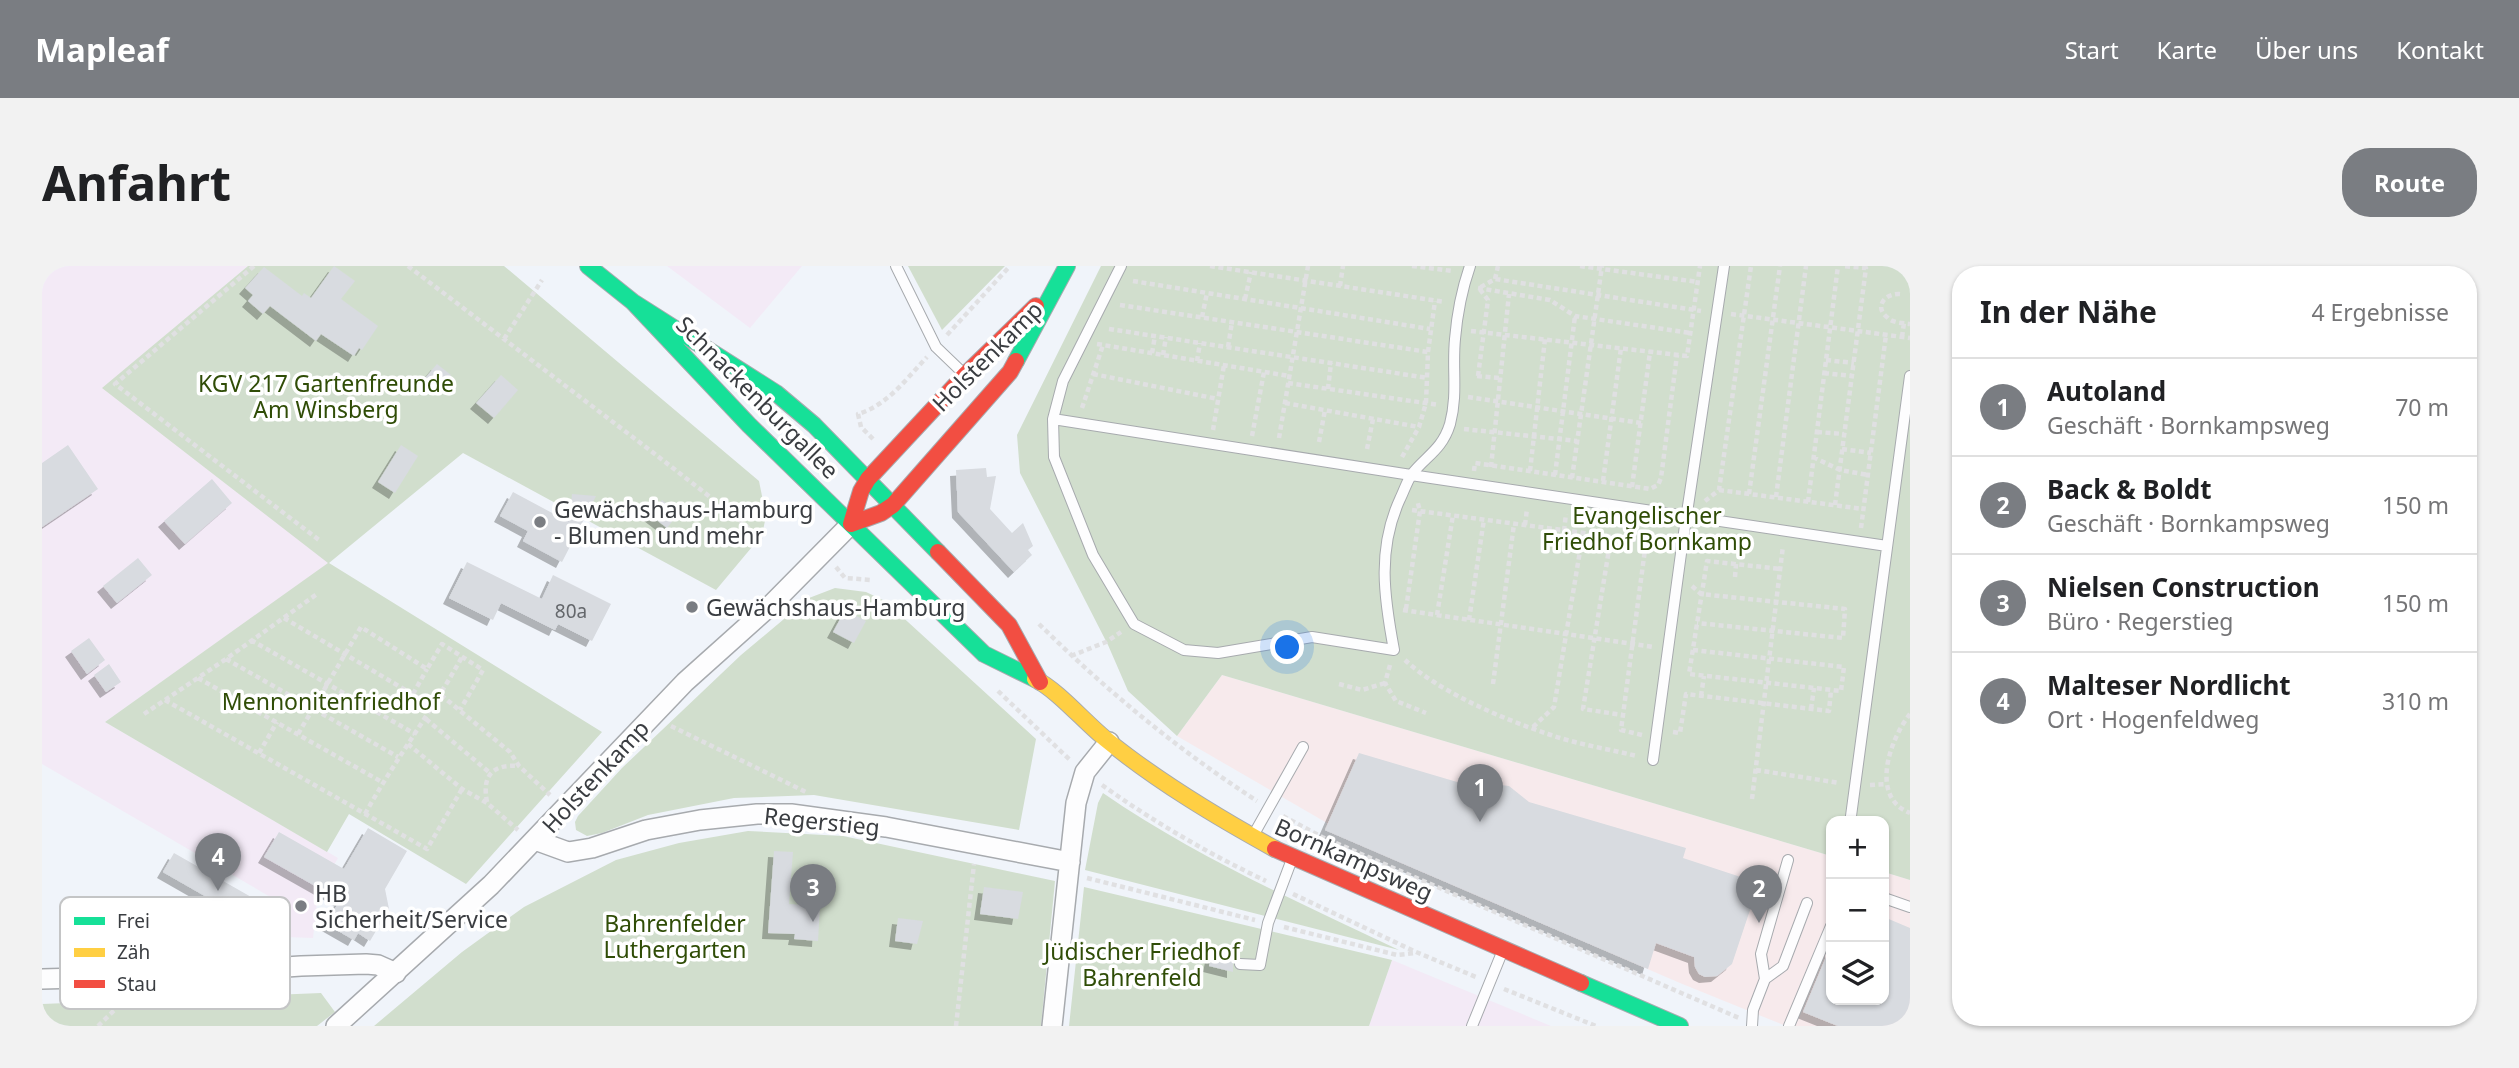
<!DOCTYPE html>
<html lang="de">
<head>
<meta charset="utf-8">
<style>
	:root { --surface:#fff; --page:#f2f2f2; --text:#202124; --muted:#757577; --line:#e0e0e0; --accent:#7a7d82 }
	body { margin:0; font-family:"Noto Sans",sans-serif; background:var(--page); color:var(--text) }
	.controls { position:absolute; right:21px; bottom:21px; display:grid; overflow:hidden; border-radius:14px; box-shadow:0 2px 5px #0004 }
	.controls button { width:63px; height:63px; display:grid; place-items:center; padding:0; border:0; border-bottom:2px solid var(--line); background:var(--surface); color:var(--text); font:35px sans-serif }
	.you { position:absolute; left:1246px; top:382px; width:24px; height:24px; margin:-18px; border:5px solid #fff; border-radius:50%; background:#1a73e8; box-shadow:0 0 0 10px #1a73e833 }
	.badge { display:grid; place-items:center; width:46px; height:46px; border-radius:50%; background:var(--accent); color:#fff; font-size:23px; font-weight:700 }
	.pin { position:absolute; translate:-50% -58px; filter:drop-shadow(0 2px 4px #0008) }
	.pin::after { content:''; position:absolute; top:37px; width:24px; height:21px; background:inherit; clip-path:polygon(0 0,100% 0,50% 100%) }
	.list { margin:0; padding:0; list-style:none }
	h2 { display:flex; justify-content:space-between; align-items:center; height:91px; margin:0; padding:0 28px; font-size:30px }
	h2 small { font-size:23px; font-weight:400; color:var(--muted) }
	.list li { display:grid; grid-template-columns:46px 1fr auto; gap:21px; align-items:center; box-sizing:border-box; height:98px; padding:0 28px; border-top:2px solid var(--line) }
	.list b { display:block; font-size:26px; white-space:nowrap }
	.list p { margin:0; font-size:23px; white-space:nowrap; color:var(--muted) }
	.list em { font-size:23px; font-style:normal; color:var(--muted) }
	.icon { flex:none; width:38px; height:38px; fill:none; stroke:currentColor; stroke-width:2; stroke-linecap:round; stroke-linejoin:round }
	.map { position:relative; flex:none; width:1868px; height:760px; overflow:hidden; border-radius:28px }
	header { display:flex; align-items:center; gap:42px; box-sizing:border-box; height:98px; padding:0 35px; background:var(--accent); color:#fff }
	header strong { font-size:33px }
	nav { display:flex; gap:38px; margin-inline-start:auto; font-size:24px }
	.intro { display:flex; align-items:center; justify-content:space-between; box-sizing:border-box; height:168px; padding:0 42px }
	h1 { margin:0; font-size:49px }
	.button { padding:18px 32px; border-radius:28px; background:var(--accent); color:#fff; font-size:24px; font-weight:700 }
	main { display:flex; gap:42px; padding:0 42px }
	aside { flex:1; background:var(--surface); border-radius:28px; box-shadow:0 2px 5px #0004 }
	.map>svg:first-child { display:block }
</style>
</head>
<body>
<header>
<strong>Mapleaf</strong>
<nav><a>Start</a><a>Karte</a><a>Über uns</a><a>Kontakt</a></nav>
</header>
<div class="intro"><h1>Anfahrt</h1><a class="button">Route</a></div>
<main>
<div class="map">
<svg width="1868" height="760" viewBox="0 0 1868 760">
	<defs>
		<filter id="shadow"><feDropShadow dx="-6" dy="6" stdDeviation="0" flood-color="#0004"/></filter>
	</defs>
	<rect width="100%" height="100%" fill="#f0f4fa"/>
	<path fill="#f7eaec" d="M1180 409 1789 590V734H1842V606L1868 614V760H1744L1638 717 1283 564 1285 557 1135 470Z"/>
	<path fill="#f3eaf6" d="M0 0H206L61 122 287 297 63 456 296 592 276 627 271 672 243 671 244 640 0 498Z
		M625 0H760L708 62Z
		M1350 694 1509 760H1327Z"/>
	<path fill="#d1decd" d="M206 0H462L717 215 724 250 720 269 674 324 421 187 287 297 560 466 424 618 307 548 285 586 63 456 286 297 60 122Z
		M866 0H963L900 64Z
		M1059 0H1868V614L1842 606V555H1789V590L1180 409 1135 470 1086 425 1066 379 978 207 975 169Z
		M793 322 824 326 843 335 994 473 977 564 772 529 692 532 606 549 560 567 545 570 534 564 533 556 536 550 580 502 699 389 767 332Z
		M1061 527C1154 591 1256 636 1357 684L1043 604 1056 537Z
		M706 565 801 570 1013 615 999 760H332L420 686 482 641 574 594 637 577Z
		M1042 621 1350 694 1327 760H1027Z
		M279 727 293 746 275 760H0V738Z"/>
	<path fill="#d8dbe0" filter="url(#shadow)" d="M292 0 313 15 299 33 336 60 320 84 317 82 312 90 279 68 274 75 228 40 221 48 206 35 211 29 203 22 222 1 260 30 262 27 269 32Z
		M395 98 409 109 397 123 383 112Z
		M459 109 476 124 452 152 434 137Z
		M26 179 56 223 0 261V197Z
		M359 179 376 190 353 227 336 216Z
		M944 202 945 211 954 210 948 243 970 267 981 257 991 280 986 284 990 289 972 306 916 246 914 204Z
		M170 213 190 237 143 278 122 255Z
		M471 226 527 256 530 228 554 230 520 296 481 275 486 265 458 250Z
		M620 234 637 247 625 262 608 249Z
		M96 292 110 309 75 337 61 320Z
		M425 296 500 333 511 309 569 338 550 375 516 358 513 364 459 337 451 354 407 332Z
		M803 344 824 355 812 377 791 366Z
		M47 372 63 394 45 408 29 385Z
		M67 398 79 416 64 426 52 409Z
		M1317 487 1432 521 1443 517 1467 520 1487 536 1644 582 1641 592 1717 617 1690 698 1675 710 1663 711 1657 708 1653 701 1652 691 1614 677 1606 703 1283 564Z
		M326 562 365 585 343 623 347 643 328 675 316 667 312 674 284 658 298 634 222 591 237 566 302 603Z
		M732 585 751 586 747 638 778 640 776 675 752 673 753 668 726 667Z
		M132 587 230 643 219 662 121 606Z
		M942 621 981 626 976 653 938 648Z
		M1842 651 1868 662V760H1796L1761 746 1789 679V734H1842Z
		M856 652 881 655 875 678 853 675Z
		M1171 681 1196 687 1191 697V706L1167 700Z"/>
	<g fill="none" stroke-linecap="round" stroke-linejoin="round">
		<g stroke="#a7aaae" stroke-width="12">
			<path id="lane" d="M854 0 894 81 920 106
				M1079 0 1021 115 1011 153 1012 191 1051 289 1092 358 1142 384 1176 387 1270 371 1352 384C1342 331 1335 283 1358 233 1362 225 1365 215 1370 208 1384 190 1400 184 1408 158 1416 128 1410 103 1413 73 1415 49 1420 23 1428 0
				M1011 153 1369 209 1845 280
				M1611 494 1640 280 1682 0
				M1809 550 1868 110
				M1212 568 1261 481
				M1842 632 1868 641
				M1198 698 1218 699 1226 657 1250 593
				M1723 713 1741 700 1765 637
				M1430 760 1461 684
				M1710 760 1711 744 1723 713 1719 688 1746 594
				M1747 760 1789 660"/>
		</g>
		<g stroke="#a7aaae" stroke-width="22">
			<path id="street" d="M493 574 526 586 550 582 604 564 658 554 715 548H749L844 561 1028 596
				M0 713 109 710 259 700 324 698 336 699 354 707
				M294 760 449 619 643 416 729 339 809 258
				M1010 760 1034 537 1043 506 1067 476"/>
		</g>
		<g stroke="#a7aaae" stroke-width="18">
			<path id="fast" d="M546 0 591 36 734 127 772 159 896 286
				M591 36 707 159 942 388 993 413
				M974 95 1025 0
				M1539 717 1638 760"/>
		</g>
		<g stroke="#a7aaae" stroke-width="18">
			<path id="slow" d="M993 413C1017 425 1044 458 1066 475 1118 517 1175 551 1233 583"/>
		</g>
		<g stroke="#a7aaae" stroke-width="18">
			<path id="jam" d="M809 258 839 247 851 239 968 106 974 95
				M809 258 819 225 826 213 923 109 994 40
				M896 286 967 359 998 416
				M1233 583 1539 717"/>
		</g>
		<path stroke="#e0e0e2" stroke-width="4.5" stroke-dasharray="5 3.5" stroke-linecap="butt" d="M212 0 73 118 277 274
			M366 0 609 185 699 255 721 276
			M1168 0 1403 36
			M1370 0 1411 5
			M1538 0 1656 16
			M1453 13 1456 0
			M1091 15 1388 63
			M1298 20 1301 0
			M1436 22 1508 34 1533 50 1648 67
			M1858 28C1843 27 1831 41 1846 52 1851 57 1861 57 1868 58
			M1203 33 1209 6
			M1078 39 1386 86
			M1689 48 1868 72
			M1160 51 1165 27
			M1067 63 1386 112
			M1429 65 1645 90 1658 0
			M905 69 968 0
			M1860 71 1862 57
			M462 73 500 14
			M1055 78 1247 110
			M1186 81 1190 56
			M1110 87 1113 70
			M1121 89 1124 71
			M1784 94 1812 97
			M1155 95 1158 77
			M1782 107 1810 110
			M1051 108 1176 133
			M1435 110 1458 112
			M1436 110 1446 34 1437 22 1453 13 1659 45
			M1246 117 1397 139
			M1286 123 1289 97
			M1426 131 1599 157
			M1243 137 1377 161
			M1040 142 1061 79
			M1422 163 1535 175
			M1171 164 1182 99
			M1775 166 1802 168
			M1210 170 1222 106
			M1237 172 1266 0
			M831 173 819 161 816 148C846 139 864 113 885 91
			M1277 176 1283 144
			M1325 183 1331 153
			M1800 183 1829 187
			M1360 191 1377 161 1384 137 1386 86 1393 35
			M1771 191 1798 204 1826 209
			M1449 201 1467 28
			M1432 205 1433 197 1608 223 1616 219 1619 212 1635 89
			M1488 205 1503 73
			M1513 209 1533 50
			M1530 212 1560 0
			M1561 215 1579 82
			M1590 221 1608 86
			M1677 224 1821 243
			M1707 228 1738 0
			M1734 231 1764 0
			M1663 235 1677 224 1709 0
			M1766 236 1796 0
			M1793 239 1824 2 1800 0
			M1370 244 1625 278
			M1483 259 1485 243
			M1819 262 1844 69
			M1522 265 1524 248
			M1569 271 1541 443 1581 449
			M794 301 803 312 829 314
			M1693 311 1694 298
			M1650 320 1659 328 1803 343 1801 372 1655 357
			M1364 343 1378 245 1375 234
			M1361 344 1612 381
			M1395 349 1411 249
			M242 352 392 441
			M1427 354 1442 253
			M997 358C1065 425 1135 483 1215 535
			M209 374 373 468
			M1651 384 1802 401 1799 425 1647 408 1665 295 1739 303
			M1029 390 1064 376 1079 366
			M184 393 356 491
			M1363 394C1397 426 1461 453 1506 468 1534 478 1566 483 1595 490
			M1348 399 1343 417 1354 435 1384 447
			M156 412 340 516
			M1297 418 1320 424 1343 417
			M1451 418 1472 258
			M956 425 1028 494
			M371 428 385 403
			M399 429 468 486 477 500 508 529
			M1659 430 1662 410
			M123 434 385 583 420 523
			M1769 443 1772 422
			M102 448 184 393 275 328
			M1868 448C1848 473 1827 531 1868 547
			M384 453 448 507
			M629 460 766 527
			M1491 461 1512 441 1541 267
			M1631 466 1638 467 1644 428 1787 445 1789 424
			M256 468 319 361 385 403 400 378 441 404 418 444
			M1600 469 1579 464 1604 276
			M366 478 420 523 445 537 476 564
			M217 487 235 456
			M1714 504 1798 517
			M1060 519C1112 556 1167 588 1224 615
			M1828 519 1844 518
			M1710 533 1741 280
			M445 536C440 511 449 498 476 500
			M323 548C353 494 390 445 420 391
			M1241 550 1280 571 1697 752
			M1045 612 1213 654
			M1251 628 1374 686 1434 711
			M1242 661 1355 689 1373 687
			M1462 723 1554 760
			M56 760 85 732
			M914 760 932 598"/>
		<use href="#lane" stroke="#fdfdfe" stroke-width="10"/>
		<use href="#street" stroke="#fdfdfe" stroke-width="19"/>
		<use href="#fast" stroke="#16e098" stroke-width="16"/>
		<use href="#slow" stroke="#ffcf43" stroke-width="16"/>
		<use href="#jam" stroke="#f24e42" stroke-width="16"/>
	</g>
	<g fill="#7a7d82" stroke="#fff" stroke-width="2.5">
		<circle cx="498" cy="256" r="7"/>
		<circle cx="650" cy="341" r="7"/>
		<circle cx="259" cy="640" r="7"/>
	</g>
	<g text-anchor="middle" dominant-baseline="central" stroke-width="7" stroke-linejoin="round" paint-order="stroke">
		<g font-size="19" fill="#64676b">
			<text x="529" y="345">80a</text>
		</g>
		<g font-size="23" fill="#3a3d41" stroke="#fff">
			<text transform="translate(945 90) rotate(-45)">Holstenkamp</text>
			<text transform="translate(716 131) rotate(45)">Schnackenburgallee</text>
			<text transform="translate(553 510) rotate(-47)">Holstenkamp</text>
			<text transform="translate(780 555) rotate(6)">Regerstieg</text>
			<text transform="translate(1312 593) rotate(24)">Bornkampsweg</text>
		</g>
		<g font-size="23" fill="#304d07" stroke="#fff">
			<text x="284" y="117">KGV 217 Gartenfreunde<tspan x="284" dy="26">Am Winsberg</tspan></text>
			<text x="1605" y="249">Evangelischer<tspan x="1605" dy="26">Friedhof Bornkamp</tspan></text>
			<text x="289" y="435">Mennonitenfriedhof</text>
			<text x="633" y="657">Bahrenfelder<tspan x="633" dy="26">Luthergarten</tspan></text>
			<text x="1100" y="685">Jüdischer Friedhof<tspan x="1100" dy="26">Bahrenfeld</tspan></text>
		</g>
		<g font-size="23" fill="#3a3d41" stroke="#fff" text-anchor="start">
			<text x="512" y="243">Gewächshaus-Hamburg<tspan x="512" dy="26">- Blumen und mehr</tspan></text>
			<text x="664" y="341">Gewächshaus-Hamburg</text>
			<text x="273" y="627">HB<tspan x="273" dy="26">Sicherheit/Service</tspan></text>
		</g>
	</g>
	<rect x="18" y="631" width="230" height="112" rx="10" fill="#fff" stroke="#c4c5c6" stroke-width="2"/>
	<rect x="32" y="651" width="31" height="8" fill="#16e098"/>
	<rect x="32" y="682" width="31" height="9" fill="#ffcf43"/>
	<rect x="32" y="714" width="31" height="8" fill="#f24e42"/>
	<g font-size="19" fill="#3a3d41">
		<text x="75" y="662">Frei</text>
		<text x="75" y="693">Zäh</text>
		<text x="75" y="725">Stau</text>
	</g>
</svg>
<div class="controls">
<button>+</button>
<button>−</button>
<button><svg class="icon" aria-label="layers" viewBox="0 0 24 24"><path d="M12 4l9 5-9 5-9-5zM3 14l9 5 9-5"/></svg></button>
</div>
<div class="you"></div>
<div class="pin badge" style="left:1438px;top:556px">1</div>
<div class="pin badge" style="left:1717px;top:657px">2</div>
<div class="pin badge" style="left:771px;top:656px">3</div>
<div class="pin badge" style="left:176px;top:625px">4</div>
</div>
<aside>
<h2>In der Nähe<small>4 Ergebnisse</small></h2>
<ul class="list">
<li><span class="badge">1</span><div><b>Autoland</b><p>Geschäft · Bornkampsweg</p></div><em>70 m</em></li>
<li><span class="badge">2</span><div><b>Back &amp; Boldt</b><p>Geschäft · Bornkampsweg</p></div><em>150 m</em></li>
<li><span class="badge">3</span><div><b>Nielsen Construction</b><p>Büro · Regerstieg</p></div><em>150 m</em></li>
<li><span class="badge">4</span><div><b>Malteser Nordlicht</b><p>Ort · Hogenfeldweg</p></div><em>310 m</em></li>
</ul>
</aside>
</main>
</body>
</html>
